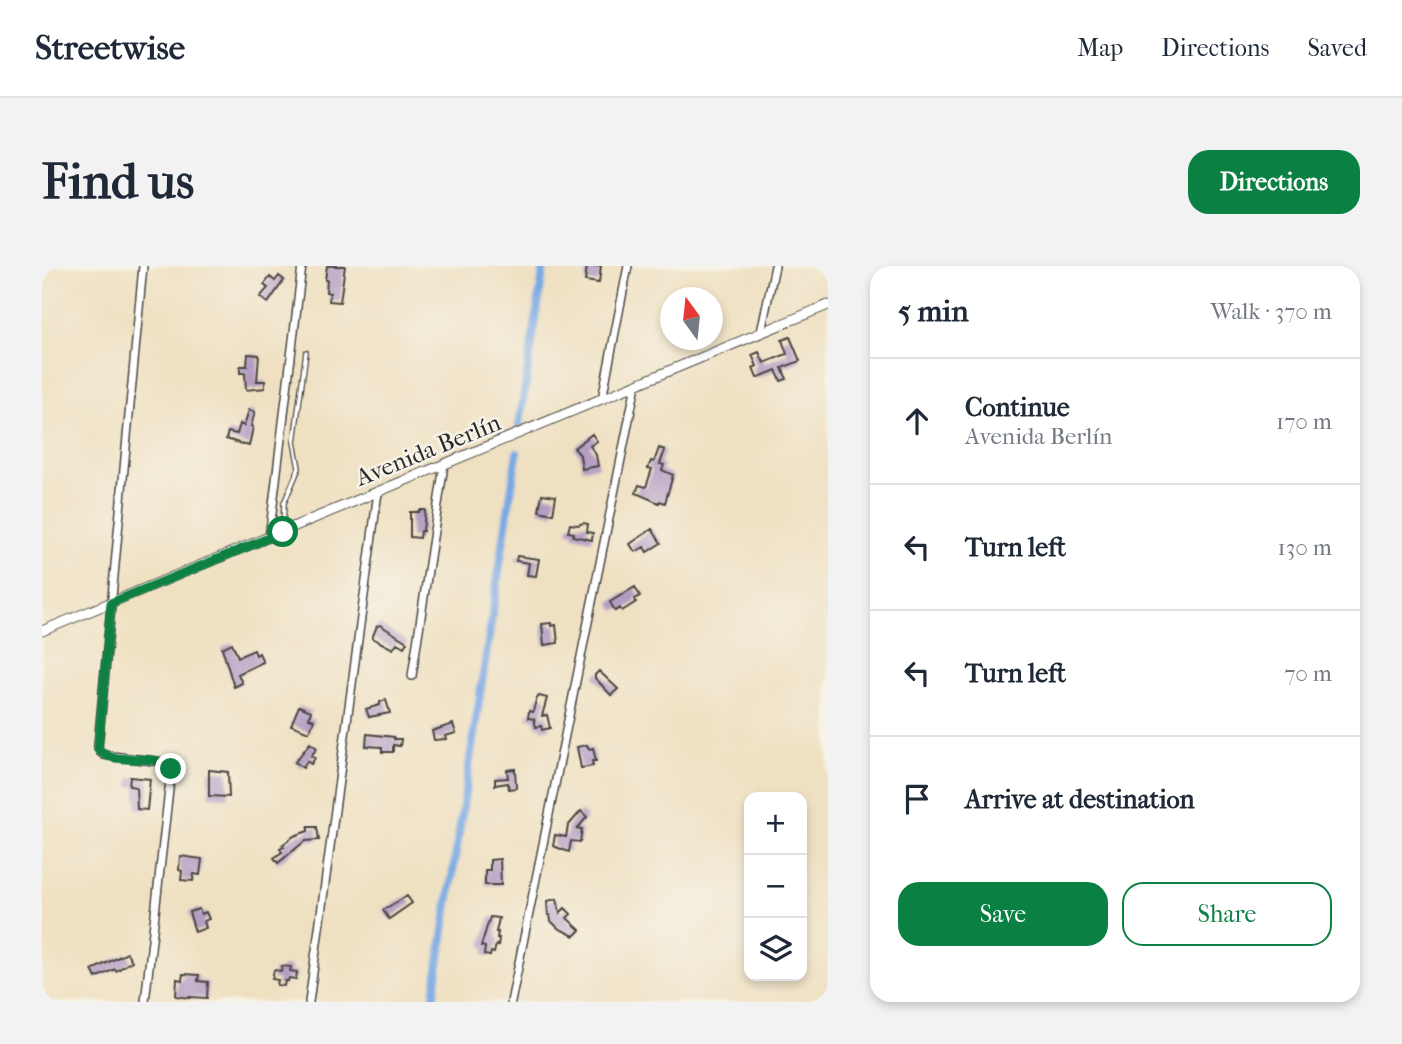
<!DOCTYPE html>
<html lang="en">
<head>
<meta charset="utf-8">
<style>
	:root { --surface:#fff; --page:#f2f2f3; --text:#1f2937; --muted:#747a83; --line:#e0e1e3; --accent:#0b8043 }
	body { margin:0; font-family:"IM FELL French Canon",serif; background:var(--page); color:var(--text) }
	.controls { position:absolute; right:21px; bottom:21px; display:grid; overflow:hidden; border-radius:14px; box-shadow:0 4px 10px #0003 }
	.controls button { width:63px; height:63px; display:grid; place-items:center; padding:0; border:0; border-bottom:2px solid var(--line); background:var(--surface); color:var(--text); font:35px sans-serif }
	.compass { position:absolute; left:618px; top:21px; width:63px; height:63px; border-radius:50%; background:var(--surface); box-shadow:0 4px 10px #0003; rotate:345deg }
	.stop { position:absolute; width:21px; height:21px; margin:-16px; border:5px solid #0b8043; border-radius:50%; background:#fff }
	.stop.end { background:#0b8043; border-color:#fff; box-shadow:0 2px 7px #0008 }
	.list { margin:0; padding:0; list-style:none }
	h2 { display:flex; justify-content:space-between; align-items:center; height:91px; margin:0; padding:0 28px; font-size:30px }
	h2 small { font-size:23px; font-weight:400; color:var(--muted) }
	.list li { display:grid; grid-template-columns:46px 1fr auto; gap:21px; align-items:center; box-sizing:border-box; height:126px; padding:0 28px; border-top:2px solid var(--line) }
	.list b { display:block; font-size:26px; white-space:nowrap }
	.list p { margin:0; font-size:23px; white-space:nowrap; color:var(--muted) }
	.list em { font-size:23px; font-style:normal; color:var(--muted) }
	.actions { display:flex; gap:14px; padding:21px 28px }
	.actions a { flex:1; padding:16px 0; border:2px solid var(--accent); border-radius:21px; text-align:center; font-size:24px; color:var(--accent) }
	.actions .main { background:var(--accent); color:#fff }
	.icon { flex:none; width:38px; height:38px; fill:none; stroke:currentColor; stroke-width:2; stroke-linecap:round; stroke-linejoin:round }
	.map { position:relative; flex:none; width:786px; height:736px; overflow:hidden; border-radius:21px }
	header { display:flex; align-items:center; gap:42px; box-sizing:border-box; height:98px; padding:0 35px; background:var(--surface); border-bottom:2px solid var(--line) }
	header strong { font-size:33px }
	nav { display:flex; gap:38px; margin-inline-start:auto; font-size:24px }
	.intro { display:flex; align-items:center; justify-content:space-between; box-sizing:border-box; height:168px; padding:0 42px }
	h1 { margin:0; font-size:49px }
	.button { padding:18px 32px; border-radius:21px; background:var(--accent); color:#fff; font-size:24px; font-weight:700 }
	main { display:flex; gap:42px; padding:0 42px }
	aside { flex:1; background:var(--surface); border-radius:21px; box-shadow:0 4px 10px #0003 }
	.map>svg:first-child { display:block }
</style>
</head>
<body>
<header>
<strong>Streetwise</strong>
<nav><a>Map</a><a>Directions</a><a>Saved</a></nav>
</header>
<div class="intro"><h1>Find us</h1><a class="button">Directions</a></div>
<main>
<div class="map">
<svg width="786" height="736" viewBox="0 0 786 736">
	<rect width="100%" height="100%" fill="#f7f3e8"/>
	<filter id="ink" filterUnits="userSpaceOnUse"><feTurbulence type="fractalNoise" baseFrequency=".0143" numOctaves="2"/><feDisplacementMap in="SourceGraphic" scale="14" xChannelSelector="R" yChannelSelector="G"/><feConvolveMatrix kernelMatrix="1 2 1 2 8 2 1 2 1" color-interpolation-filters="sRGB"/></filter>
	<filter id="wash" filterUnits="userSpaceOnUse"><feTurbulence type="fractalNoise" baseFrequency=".00686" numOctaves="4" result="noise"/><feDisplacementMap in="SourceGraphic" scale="28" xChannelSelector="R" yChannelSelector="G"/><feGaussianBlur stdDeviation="1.57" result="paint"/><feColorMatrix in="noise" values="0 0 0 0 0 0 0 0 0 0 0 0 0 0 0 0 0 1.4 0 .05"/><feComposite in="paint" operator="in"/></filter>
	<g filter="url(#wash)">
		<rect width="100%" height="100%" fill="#efe0c1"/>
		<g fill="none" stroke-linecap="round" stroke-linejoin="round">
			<path stroke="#78a9e3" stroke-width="8" d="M477 160 502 0
				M391 736 475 187"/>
		</g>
		<g id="blocks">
			<path fill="#b49cc3" d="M285 0H303L298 36 287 35 288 27 284 26 285 14H283Z
				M545 0H559L557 17 543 15Z
				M237 10 242 14 226 37 218 31 226 22 222 19 228 11 233 15Z
				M748 71 758 95 740 102 745 113 739 115 734 104 715 112 711 102 715 100 710 89 717 86 722 97 745 88 740 74Z
				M206 88 217 89 215 115H223V122L204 124 203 107H198V100H205Z
				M207 144 213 146 209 160 211 161 207 180 184 173 186 166 195 168 198 158 202 160Z
				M550 168 555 175 548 180 554 189 556 200 540 203 538 189 532 182Z
				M617 182 623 184 618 198 622 199 620 204 631 209 623 237 618 235 617 237 594 227 597 219 604 221 610 203 606 202 609 195 612 196Z
				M500 228 514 230 511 248 497 245Z
				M377 244H383L381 265H379L378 272 368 271V246H377Z
				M541 257 546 258 545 266 551 267 550 274 531 270 532 267 526 266 528 258 536 259Z
				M610 263 619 277 605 286 602 281 593 286 588 278Z
				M475 290 497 293 494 310 485 309 487 297 474 295Z
				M593 321 598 330 593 333 594 336 580 345 578 342 573 345 568 336Z
				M509 357V360L514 359 516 377 502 379 500 358Z
				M338 359 365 376 362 381 355 377 351 383 330 372 335 360Z
				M190 377 196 391 212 384 214 389 217 387 221 396 196 408 200 417 192 421 180 382Z
				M557 405 576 423 569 429 553 412V409Z
				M497 430 505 432 500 450 505 449 508 462 500 464 499 460 494 461 492 453 486 452 487 445 491 446 494 434Z
				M344 434 348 447 327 451 324 443 338 439V436Z
				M257 440 269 445 267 452 272 454 267 466 249 459Z
				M411 458 414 467 403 470 404 473 392 474 390 465Z
				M325 468 352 471V473H359L358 480 351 479V486H340V481L324 480Z
				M268 477 275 482 269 490 273 492 269 498 265 495 261 502 253 496Z
				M545 479 547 483 551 482 554 495H550L551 500 539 502 535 481Z
				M473 503 474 522 467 523 466 517 453 519V513L466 512 465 504Z
				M167 504 186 506 187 531 167 530Z
				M88 511 108 513 105 544 95 543 94 521 87 520Z
				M539 545 545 551 535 563H540L538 576 529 575 527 586 511 580 513 569 524 571 526 560Z
				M266 561H275L277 574 263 575 236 597 232 592 240 586 238 583 242 581 240 579 252 570 266 565Z
				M138 590 160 593 158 609 152 608 151 615 139 614 140 605 137 604Z
				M458 593 459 619H443V604H448V594Z
				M365 630 370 637 347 653 341 644Z
				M515 633 518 647 523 642 529 648 525 652 538 664 532 670 516 662 509 655 508 649H506L505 635Z
				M157 643 159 648 164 646 167 653 162 655 164 662 153 666 147 646Z
				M448 651 457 652 454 666H456L455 672H457L456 680 454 679 452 687 449 686 448 690 442 689 443 681 439 680Z
				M85 687 90 695 74 705 73 703 54 712 50 704Z
				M240 700 249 701 248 705 255 706 254 713 247 712 246 715H243L242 720 235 719 236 714 230 713 232 704 239 705Z
				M141 708 157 709 156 715 166 716 165 732 148 731V732L134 730 135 713 140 714Z"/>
		</g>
	</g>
	<g filter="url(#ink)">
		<use href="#blocks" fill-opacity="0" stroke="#484642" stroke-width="2"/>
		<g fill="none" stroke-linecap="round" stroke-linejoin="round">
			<g stroke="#484642" stroke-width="6">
				<path id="service" d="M241 264 242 237 257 202 252 176 264 86"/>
			</g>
			<g stroke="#484642" stroke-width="10">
				<path id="minor" d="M101 0 56 480 58 486 62 489 120 496 126 499 129 506 103 736
					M719 66 733 0
					M560 133 586 0
					M227 272 260 0
					M370 410 402 199
					M267 736 336 226
					M469 736 594 119"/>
			</g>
			<g stroke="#484642" stroke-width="11">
				<path id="tertiary" d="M0 365 786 39"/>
			</g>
			<use href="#service" stroke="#fff" stroke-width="3.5"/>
			<use href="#minor" stroke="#fff" stroke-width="7"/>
			<use href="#tertiary" stroke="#fff" stroke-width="9"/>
		</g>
	</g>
	<g fill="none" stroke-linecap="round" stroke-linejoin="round" filter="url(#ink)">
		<path stroke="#0b8043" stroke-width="9" d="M129 503C115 484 69 502 56 483L69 337 241 266"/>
	</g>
	<g text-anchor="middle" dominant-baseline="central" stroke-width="5" stroke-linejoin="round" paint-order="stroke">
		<g font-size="24" fill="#2b2b2b" stroke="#f7f3e8">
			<text transform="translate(386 184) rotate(-22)">Avenida Berlín</text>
		</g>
	</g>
</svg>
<div class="controls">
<button>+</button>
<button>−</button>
<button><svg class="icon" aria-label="layers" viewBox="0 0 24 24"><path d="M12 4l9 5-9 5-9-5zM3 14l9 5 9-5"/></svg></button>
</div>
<svg class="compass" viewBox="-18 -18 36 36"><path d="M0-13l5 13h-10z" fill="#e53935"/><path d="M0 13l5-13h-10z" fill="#747a83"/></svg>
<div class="stop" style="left:241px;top:266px"></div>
<div class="stop end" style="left:129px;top:503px"></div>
</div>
<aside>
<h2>5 min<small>Walk · 370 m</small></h2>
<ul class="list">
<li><svg class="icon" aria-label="ahead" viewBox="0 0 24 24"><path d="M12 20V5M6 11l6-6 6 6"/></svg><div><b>Continue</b><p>Avenida Berlín</p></div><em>170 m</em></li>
<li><svg class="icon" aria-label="left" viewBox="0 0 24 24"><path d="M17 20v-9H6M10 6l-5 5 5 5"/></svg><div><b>Turn left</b></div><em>130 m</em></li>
<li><svg class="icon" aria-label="left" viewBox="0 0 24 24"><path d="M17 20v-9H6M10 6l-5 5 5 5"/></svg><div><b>Turn left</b></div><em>70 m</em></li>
<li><svg class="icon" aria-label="arrive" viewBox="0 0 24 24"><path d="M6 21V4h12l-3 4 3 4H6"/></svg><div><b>Arrive at destination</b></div></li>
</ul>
<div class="actions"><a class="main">Save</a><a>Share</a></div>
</aside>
</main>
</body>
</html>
